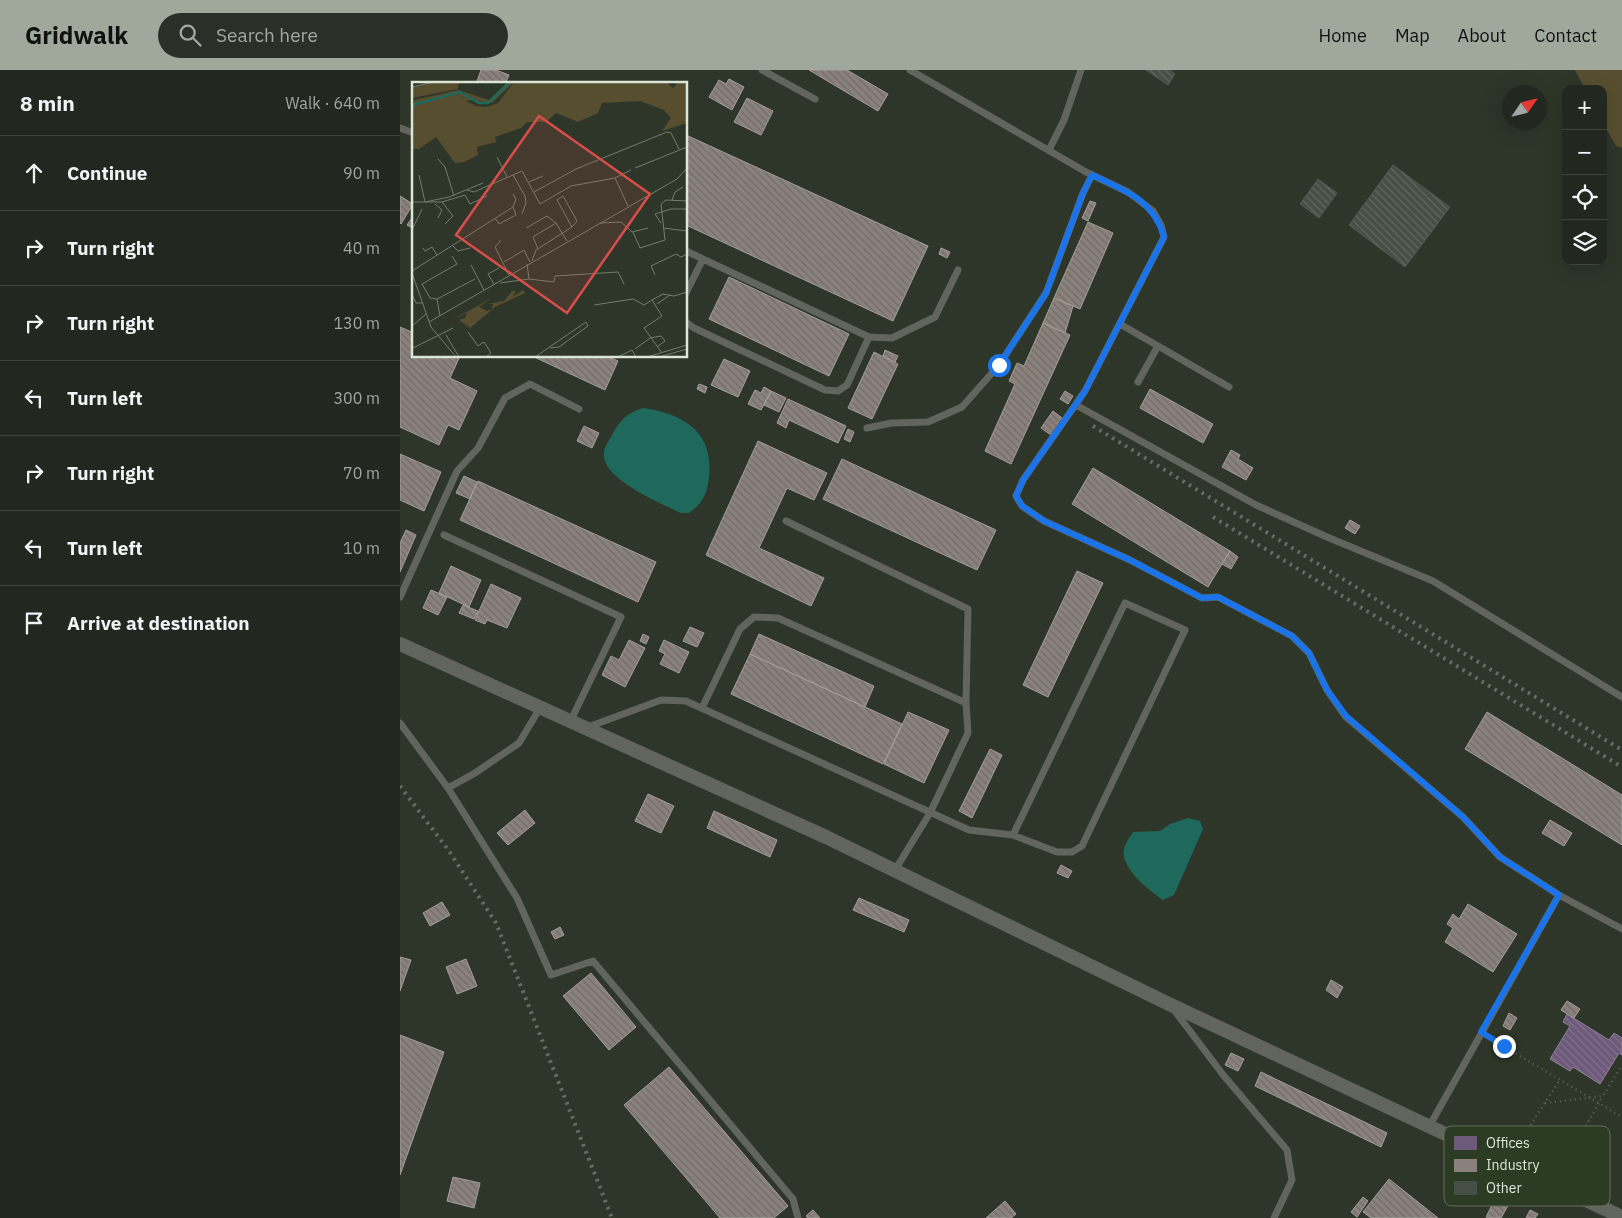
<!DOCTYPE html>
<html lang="en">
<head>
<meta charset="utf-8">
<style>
	:root { --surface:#22281f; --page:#2a3028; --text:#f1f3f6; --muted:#a2a6a4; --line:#3f443d; --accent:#9fa89a }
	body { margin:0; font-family:"IBM Plex Sans",sans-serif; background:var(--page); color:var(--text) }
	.controls { position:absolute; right:15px; top:15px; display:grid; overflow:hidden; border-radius:10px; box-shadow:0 5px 20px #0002 }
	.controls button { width:45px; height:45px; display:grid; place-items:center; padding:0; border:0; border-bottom:1px solid var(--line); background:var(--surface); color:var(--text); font:25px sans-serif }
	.compass { position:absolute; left:1102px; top:15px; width:45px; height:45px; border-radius:50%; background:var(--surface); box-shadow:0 5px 20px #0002; rotate:55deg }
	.stop { position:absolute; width:15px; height:15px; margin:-11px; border:4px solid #1a73e8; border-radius:50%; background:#fff }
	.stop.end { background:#1a73e8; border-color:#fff; box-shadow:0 1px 5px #0008 }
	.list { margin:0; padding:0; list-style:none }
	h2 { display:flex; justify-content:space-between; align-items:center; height:65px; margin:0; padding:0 20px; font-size:21px }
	h2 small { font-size:16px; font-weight:400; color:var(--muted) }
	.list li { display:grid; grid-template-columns:32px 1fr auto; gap:15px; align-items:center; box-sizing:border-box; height:75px; padding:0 20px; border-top:1px solid var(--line) }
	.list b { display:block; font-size:19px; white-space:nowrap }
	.list em { font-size:16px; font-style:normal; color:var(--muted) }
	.icon { flex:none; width:28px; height:28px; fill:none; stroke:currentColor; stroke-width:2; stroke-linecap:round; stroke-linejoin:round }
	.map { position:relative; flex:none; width:1222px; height:1148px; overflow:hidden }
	header { display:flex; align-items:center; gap:30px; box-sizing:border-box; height:70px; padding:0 25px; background:var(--accent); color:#111 }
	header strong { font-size:24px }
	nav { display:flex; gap:28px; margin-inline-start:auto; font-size:18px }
	.search { width:350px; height:45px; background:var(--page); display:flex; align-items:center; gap:12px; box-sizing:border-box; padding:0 18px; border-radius:28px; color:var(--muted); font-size:19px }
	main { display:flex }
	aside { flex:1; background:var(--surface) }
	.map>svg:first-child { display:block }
</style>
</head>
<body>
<header>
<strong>Gridwalk</strong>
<div class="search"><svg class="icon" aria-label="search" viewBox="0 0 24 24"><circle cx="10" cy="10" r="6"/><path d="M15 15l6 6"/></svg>Search here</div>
<nav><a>Home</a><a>Map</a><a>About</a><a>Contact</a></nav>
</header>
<main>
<aside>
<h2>8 min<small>Walk · 640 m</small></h2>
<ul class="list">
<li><svg class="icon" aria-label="ahead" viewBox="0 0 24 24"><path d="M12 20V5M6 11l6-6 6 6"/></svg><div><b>Continue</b></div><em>90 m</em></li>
<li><svg class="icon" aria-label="right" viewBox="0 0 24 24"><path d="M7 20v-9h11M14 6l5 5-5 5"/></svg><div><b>Turn right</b></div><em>40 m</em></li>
<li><svg class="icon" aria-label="right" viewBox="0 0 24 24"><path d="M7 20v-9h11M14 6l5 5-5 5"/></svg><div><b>Turn right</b></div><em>130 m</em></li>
<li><svg class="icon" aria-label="left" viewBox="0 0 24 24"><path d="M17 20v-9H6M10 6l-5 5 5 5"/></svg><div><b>Turn left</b></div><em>300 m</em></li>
<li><svg class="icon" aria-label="right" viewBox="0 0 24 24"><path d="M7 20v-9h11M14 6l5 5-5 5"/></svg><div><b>Turn right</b></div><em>70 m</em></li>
<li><svg class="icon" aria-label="left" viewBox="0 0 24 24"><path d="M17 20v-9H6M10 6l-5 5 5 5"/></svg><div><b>Turn left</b></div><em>10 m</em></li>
<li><svg class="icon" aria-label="arrive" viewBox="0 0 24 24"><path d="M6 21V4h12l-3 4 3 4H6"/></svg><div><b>Arrive at destination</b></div></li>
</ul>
</aside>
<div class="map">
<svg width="1222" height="1148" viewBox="0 0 1222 1148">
	<defs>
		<pattern id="offices-back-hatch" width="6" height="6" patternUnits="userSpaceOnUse" patternTransform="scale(1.25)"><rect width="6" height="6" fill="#6d597a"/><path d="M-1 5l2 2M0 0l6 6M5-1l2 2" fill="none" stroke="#81718c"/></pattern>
		<pattern id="industry-back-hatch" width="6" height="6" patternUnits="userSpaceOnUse" patternTransform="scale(1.25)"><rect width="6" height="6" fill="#8a817c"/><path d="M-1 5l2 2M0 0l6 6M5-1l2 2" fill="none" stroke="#716c67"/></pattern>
		<pattern id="building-back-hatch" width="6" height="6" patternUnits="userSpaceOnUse" patternTransform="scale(1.25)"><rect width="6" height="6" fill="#454f45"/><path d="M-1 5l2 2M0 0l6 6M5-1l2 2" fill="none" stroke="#5f685f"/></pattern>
	</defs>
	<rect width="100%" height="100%" fill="#2d3629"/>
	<path fill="#574e2f" d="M1175 0H1222V78L1216 76 1203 53V19H1185Z"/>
	<path fill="#1e685c" d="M243 338C284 344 314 362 309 407 307 424 303 433 289 443H281C260 433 207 411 204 387 203 378 208 372 212 365 220 350 227 343 243 338Z
		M788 748 800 751 803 759 774 825 763 830C749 820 720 798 724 779 725 773 730 767 733 762L760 761 770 754Z"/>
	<path fill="url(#offices-back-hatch)" stroke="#8e8396" d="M1167 944 1209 970 1214 963 1222 968V985L1219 983 1200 1014 1173 997 1170 1001 1150 989 1170 956 1163 952Z"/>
	<path fill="url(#industry-back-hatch)" stroke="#a39f97" d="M81 0H96L109 5 105 14H76Z
		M409 0H447L488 24 478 41Z
		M329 9 344 17 332 40 309 27 319 10 326 14Z
		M347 28 373 41 361 65 334 52Z
		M286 65 528 176 493 251 286 155Z
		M0 126 13 134 1 154 0 153Z
		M690 131 696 133 688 151 682 148Z
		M14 145V159L7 155Z
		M688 152 713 163 680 239 654 228Z
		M541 178 550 182 547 188 539 184Z
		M329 207 449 264 429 306 309 249Z
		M654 228 673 236 665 263 643 253Z
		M643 253 670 265 611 394 585 381 615 314 609 311 617 293 624 296Z
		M0 257 14 263V286H60L50 308 77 321 59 360 48 355 39 375 0 357Z
		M485 280 498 286 495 292 483 286Z
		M474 282 498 294 472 349 448 338Z
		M132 286H207L218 291 205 320Z
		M324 289 350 301 338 327 311 315Z
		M299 314 307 317 305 323 297 319Z
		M364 317 371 321 361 340 348 334 355 320 361 323Z
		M750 319 813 354 803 373 740 338Z
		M371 321 386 328 379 342 364 335Z
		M665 321 673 326 668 334 660 329Z
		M388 329 446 356 438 373 389 350 386 358 377 353Z
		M653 341 662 348 651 365 641 358Z
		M184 356 199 363 192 378 177 371Z
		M448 359 454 362 450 372 444 369Z
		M358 371 427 403 414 430 387 418 359 478 424 508 411 536 306 485Z
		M831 380 840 385 838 389 853 398 846 410 822 397Z
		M0 384 41 402 24 441 0 430Z
		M442 389 596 460 577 500 423 429Z
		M693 398 830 481 808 517 672 434Z
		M64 406 77 412 70 429 56 423Z
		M78 411 256 492 238 532 60 450Z
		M950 450 960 456 955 464 945 458Z
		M6 460 16 465 0 502V473Z
		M830 481 838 487 831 499 822 494Z
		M51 496 81 510 69 537 39 523Z
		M677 501 703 513 648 627 623 615Z
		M91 514 121 528 107 558 87 550 85 554 75 550Z
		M31 520 47 527 38 545 23 538Z
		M63 535 78 541 74 549 59 543Z
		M290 557 304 563 297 577 283 571Z
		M243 564 249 567 246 574 240 571Z
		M359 564 474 616 465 637 350 584Z
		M229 570 245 578 225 617 202 605 211 586 219 590Z
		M264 570 289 582 279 603 260 594 265 584 259 581Z
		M350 584 502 654 483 694 331 624Z
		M508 642 549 660 524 713 484 694Z
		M1087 642 1222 725V775L1065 679Z
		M590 679 602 685 572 748 559 741Z
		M248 724 274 736 261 763 235 751Z
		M125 740 135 753 108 775 97 763Z
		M314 741 377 770 370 787 307 758Z
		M1150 750 1172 763 1164 776 1142 763Z
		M661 795 672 801 668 808 657 803Z
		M459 828 509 850 504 862 453 840Z
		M42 832 50 845 30 856 23 843Z
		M1068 834 1117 864 1093 902 1045 872 1053 858 1047 854 1053 844 1059 849Z
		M160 857 164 865 155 869 151 862Z
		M0 887 11 890 0 921Z
		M66 889 77 916 57 924 46 897Z
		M191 903 236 957 209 980 163 926Z
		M931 910 943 917 937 928 926 920Z
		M1167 931 1180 939 1174 948 1161 940Z
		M1109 943 1117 948 1110 960 1103 956Z
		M0 965 44 982 0 1105Z
		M831 983 844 989 838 1001 825 995Z
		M269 997 388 1136 374 1148H320L224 1035Z
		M861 1002 987 1063 981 1077 855 1016Z
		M53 1107 80 1113 74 1138 47 1131Z
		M989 1109 1038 1148H971L963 1142Z
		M1097 1125 1110 1132 1101 1148H1088L1086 1147Z
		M963 1127 968 1131 957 1147 951 1142Z
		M605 1131 616 1144 611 1148H586Z
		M413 1140 420 1148H408L406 1146Z
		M1130 1140 1138 1144 1135 1148H1126Z"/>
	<path fill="url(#building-back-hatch)" stroke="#515b52" d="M746 0H770L775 4 768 15Z
		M993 95 1050 137 1005 197 949 155Z
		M918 109 937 123 919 148 900 134Z"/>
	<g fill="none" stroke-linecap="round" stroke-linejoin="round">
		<path stroke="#5f635a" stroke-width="2.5" stroke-dasharray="1 4" stroke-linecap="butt" d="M1090 968 1222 1047
			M1145 1033 1203 1026 1222 995
			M1114 1080 1160 1010
			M1171 1082 1203 1026"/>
		<path stroke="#61655b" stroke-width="7" d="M362 0 415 29
			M510 0 686 102 728 122 753 141 761 155 764 167 685 321 623 410 616 426 622 436 644 451 730 490 802 528 818 527 892 566 909 583 927 620 945 646 1063 747 1100 787 1159 825
			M0 58 14 63
			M649 80 664 50 681 0
			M286 181 469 267 492 268 535 247 558 200
			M286 223 303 189
			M286 252 294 258 425 320 438 321 447 315 469 267
			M720 254 829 317
			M738 312 758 276
			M676 335 856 435 927 467 1033 511 1222 627
			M467 358 492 353 528 352 562 337 599 295 646 223 683 123 692 105
			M386 451 568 539 566 633
			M44 465 221 547 170 652
			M0 527 57 401 78 378 105 328 130 314 179 339
			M140 638 119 673 75 703 48 718 117 828 151 905 193 891 393 1129 398 1148
			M302 638 340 559 354 547 378 548 566 633 568 663 530 743 495 800
			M0 653 48 718
			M188 657 261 630 286 631 569 760 613 765 725 533 785 560 682 776 672 782H657L613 765
			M774 940 824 1006 887 1080 892 1110 874 1148
			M1030 1055 1159 825 1222 859"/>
		<path stroke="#61655b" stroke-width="14" d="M0 574 426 767 769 934 1222 1147"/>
		<path stroke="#686c64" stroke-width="4" stroke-dasharray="2.5 5" stroke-linecap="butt" d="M693 356 1222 680
			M813 447 1222 697
			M0 716 49 781 96 853 212 1148"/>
	</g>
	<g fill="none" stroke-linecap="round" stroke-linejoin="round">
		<path stroke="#1a73e8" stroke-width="6" d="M599 295 646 223 683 123 692 105C724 120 754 130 764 167L685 321 623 410 616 426 622 436 644 451 730 490 802 528 818 527 892 566 909 583 927 620 946 646 1063 747 1100 787 1159 825 1081 962 1104 976"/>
	</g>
	<g transform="translate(12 12)">
		<rect width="275" height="275" fill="#2d3629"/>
		<path d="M102 0H254L261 6 266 0H275V41L250 49 259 36 252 28 228 19 190 21 186 31 166 40 144 31 134 40H115L109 46 83 55 84 60 65 65 66 73 52 80 43 81 24 55 7 67H0V27L44 13 64 24 74 25 86 21Z" fill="#574e2f"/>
		<path d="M96 0H102L80 21 56 18 53 24 50 23 51 16 43 14 29 26 33 33 20 28 28 36 27 46H22L10 65H0V48L7 54 16 37 14 30 30 21 0 28 2 18 46 8 77 18ZM100 209H104L100 215 111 208 113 211 83 225 58 246 47 238 53 236 55 231 40 238 80 216 67 225 75 229 80 227 81 222H75L92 219Z" fill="#574e2f"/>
		<path d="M23 0H47L46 7 0 16V5Z" fill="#574e2f"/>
		<path fill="none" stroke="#1e685c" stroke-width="2.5" d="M0 23 48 10 67 21H76L98 0"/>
		<path fill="none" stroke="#737c6f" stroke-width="1" d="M0 5 22 0M85 75 95 95M26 77 33 85 42 114M223 86 275 65M7 93 13 120 37 115 71 101M101 93 113 114 114 121 110 132M117 100 131 94M55 108 62 110 110 89 128 122 159 104 203 96M122 110 164 87 255 50 259 51 267 67M260 118 263 110 271 105M0 120H30L53 113 58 122 75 114M30 120 41 134 33 142M23 122 30 128 26 136M216 124 203 96 219 88M83 136 87 142 104 133 101 125M188 141 209 140 220 150 236 146M249 141 243 132 259 127H275M114 146 135 134 144 141M251 146 275 149M0 148 10 127M221 150 228 166 253 158 249 122 254 118 275 119M89 158 83 165 97 193M40 163 46 169 58 166M11 166 13 169 20 165 25 173M126 167 121 155 144 141 155 159M120 179 124 168 160 145 145 118 151 114 165 139 160 145M92 180 112 168 118 180M115 182 117 197 142 200 143 194 206 190 212 202M59 183 72 208M0 189 101 125 104 117 101 112M0 191 19 245 44 275M243 193 239 184 264 172 269 175 275 172M88 201 117 197M82 202 76 192 87 186M0 212 4 221H10M25 217 18 216 10 202 45 182 40 174M240 218 251 212 262 214 275 210M245 222 258 213M182 223 221 217 232 223 240 218 250 234 232 246 250 271M28 234 25 217 63 197M17 240 265 97 275 86M0 244 14 232M56 250 66 264 72 260 79 271 74 275M34 253 47 275M1 266 41 246M223 267 238 256 249 254 253 259 245 265M123 275 174 240 176 244 147 265 138 266M206 275 220 268 224 275M235 275 275 263M247 275 275 267"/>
		<path fill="#d74e4b" fill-opacity="0.15" stroke="#d74e4b" stroke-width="2.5" d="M127 34 238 112 155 231 44 153Z"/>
		<rect width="275" height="275" fill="none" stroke="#dce6d7" stroke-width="2.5"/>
	</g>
	<rect x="1044" y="1056" width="166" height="80" rx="8" fill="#2b3b24" stroke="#606e5a" stroke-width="1"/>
	<rect x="1054" y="1066" width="23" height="14" fill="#6d597a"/>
	<rect x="1054" y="1089" width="23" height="13" fill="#8a817c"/>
	<rect x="1054" y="1111" width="23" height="14" fill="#454f45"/>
	<g font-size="14" fill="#dce6d7">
		<text x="1086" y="1078">Offices</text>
		<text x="1086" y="1100">Industry</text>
		<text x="1086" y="1123">Other</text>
	</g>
</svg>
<div class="controls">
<button>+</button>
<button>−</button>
<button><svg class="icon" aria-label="locate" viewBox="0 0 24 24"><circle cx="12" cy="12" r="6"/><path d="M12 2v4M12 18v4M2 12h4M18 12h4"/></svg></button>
<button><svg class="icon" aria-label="layers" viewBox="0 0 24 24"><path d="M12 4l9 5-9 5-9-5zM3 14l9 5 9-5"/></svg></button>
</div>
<svg class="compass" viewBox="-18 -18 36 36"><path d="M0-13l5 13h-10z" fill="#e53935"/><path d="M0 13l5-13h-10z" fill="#a2a6a4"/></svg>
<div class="stop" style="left:599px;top:295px"></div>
<div class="stop end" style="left:1104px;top:976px"></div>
</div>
</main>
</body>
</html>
